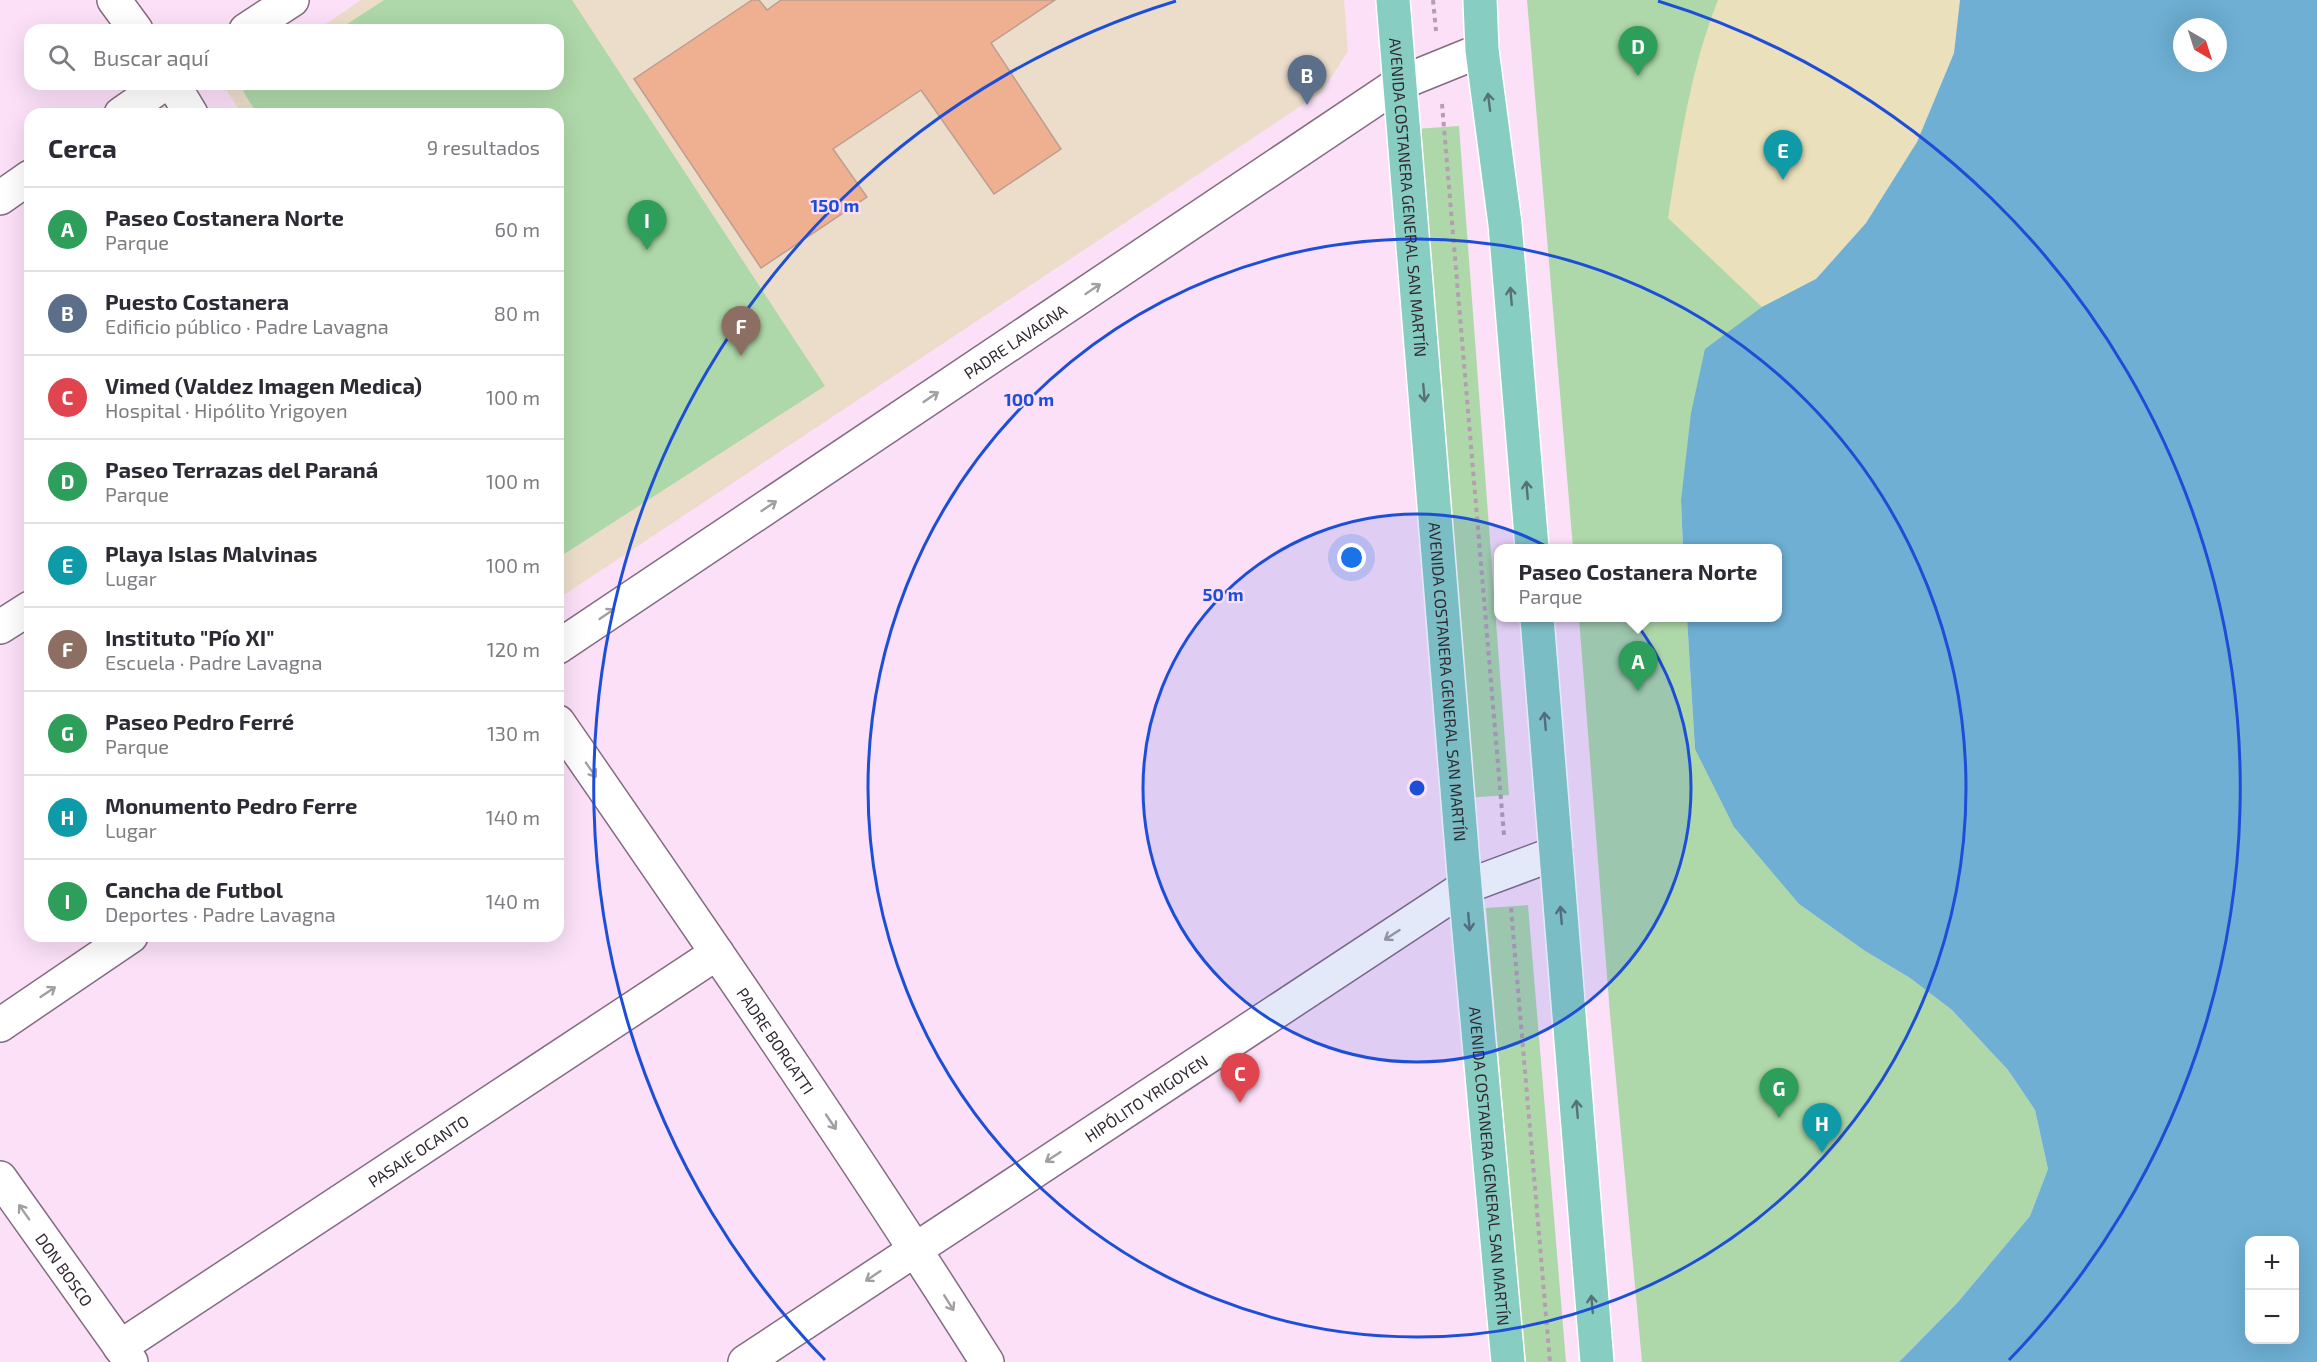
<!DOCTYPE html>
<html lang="es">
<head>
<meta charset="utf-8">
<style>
	:root { --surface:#fff; --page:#f7f7f7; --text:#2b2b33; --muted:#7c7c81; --line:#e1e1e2; --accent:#b45309 }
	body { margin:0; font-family:"Exo 2",sans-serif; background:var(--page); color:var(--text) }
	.controls { position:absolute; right:18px; bottom:18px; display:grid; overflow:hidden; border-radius:12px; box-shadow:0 6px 24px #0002 }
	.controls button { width:54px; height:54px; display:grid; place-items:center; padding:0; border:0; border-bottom:2px solid var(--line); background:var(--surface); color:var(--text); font:30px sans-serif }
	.compass { position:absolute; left:2173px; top:18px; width:54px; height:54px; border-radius:50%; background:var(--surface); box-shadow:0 6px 24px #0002; rotate:141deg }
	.you { position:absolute; left:1352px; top:558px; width:21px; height:21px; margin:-15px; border:4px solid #fff; border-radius:50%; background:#1a73e8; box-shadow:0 0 0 9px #1a73e833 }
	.badge { display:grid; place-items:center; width:39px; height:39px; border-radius:50%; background:var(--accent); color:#fff; font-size:20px; font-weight:700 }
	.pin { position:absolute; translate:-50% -50px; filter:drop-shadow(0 2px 3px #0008) }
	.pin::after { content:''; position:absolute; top:32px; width:21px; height:18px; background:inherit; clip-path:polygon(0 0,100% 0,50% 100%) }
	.popup { position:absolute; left:1494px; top:544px; width:288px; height:78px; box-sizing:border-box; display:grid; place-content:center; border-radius:12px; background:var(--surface); filter:drop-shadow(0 2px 4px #0005); font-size:20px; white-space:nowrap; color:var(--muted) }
	.popup b { font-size:22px; color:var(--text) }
	.popup::after { content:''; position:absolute; left:50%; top:100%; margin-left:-12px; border:12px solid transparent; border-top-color:var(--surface) }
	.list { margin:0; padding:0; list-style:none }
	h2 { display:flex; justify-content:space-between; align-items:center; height:78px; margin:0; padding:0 24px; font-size:26px }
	h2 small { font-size:20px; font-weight:400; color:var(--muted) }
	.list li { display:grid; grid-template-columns:39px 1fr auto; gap:18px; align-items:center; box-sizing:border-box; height:84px; padding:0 24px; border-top:2px solid var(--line) }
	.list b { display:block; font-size:22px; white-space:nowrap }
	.list p { margin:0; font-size:20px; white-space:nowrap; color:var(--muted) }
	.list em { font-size:20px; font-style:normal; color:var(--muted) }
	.icon { flex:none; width:33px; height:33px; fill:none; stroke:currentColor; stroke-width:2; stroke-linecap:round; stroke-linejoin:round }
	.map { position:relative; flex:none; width:2317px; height:1362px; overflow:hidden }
	.search { position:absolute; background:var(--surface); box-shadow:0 6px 24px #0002; left:24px; top:24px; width:540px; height:66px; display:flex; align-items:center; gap:15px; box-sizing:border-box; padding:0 21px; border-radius:18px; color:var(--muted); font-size:22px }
	.panel { position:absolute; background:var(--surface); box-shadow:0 6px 24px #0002; left:24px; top:108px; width:540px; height:834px; border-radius:18px }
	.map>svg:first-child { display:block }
</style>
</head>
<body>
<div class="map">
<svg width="2317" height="1362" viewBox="0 0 2317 1362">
	<rect width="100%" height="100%" fill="#fbe0f8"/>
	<path fill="#ecddcb" d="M361 0H1344L1348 51 1322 92 558 599V114H242L227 91 237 84H558V30H317Z"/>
	<path fill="#aed8a9" d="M384 0H572L825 386 558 558V114H257L243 91 254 84H558V30H338Z
		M1527 0H1960L1816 279 1681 501 1683 548H1573Z
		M1459 126 1509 795 1465 798 1415 129Z
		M1579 618H1687L1695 749 1799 904 1865 951 1910 978 1952 1010 2008 1070 2035 1110 2048 1169 2030 1216 1958 1302 1899 1362H1642L1610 1014Z
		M1528 905 1566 1362H1524L1486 908Z"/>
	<path fill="#eae0bb" d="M1718 0H1960L1954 53 1917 142 1866 223 1816 279 1762 307 1668 218C1680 144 1690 70 1718 0Z"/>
	<path fill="#6eafd3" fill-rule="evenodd" d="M1960 0H2317V1362H1899L1958 1302 2030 1216 2048 1169 2035 1110 2008 1070 1952 1010 1910 978 1865 951 1799 904 1734 827 1695 749 1687 618H1778V548H1683L1681 501 1691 413 1705 349 1762 307 1816 279 1866 223 1917 142 1954 53ZM2182 27H2218V63H2182ZM2250 1240H2294V1340H2250Z"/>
	<path fill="#efb092" stroke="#bd9d8f" stroke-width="1.5" d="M752 0H759L767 10 781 0H1055L991 43 1061 149 994 194 921 90 833 149 867 197 761 268 634 79Z"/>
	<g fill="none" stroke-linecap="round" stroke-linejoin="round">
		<g stroke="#836b80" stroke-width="36">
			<g id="street">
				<path d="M114 0 136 30"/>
				<path d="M246 30 292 0"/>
				<path d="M173 84 191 114"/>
				<path d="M121 114 164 84"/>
				<path d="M0 198 30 177"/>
				<path d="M0 627 30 608"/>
				<path id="s1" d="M558 647 1398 84 1482 50"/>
				<path id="s2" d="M558 722C704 933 850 1145 987 1362"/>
				<path d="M0 1025 131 936"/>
				<path id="s3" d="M0 1178 131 1362"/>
				<path id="s4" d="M120 1347 717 953"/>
				<path id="s5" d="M745 1362 1465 887 1556 853"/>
			</g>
		</g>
		<g stroke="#fff" stroke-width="36">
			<g id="primary">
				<path id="s6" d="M1393 0 1465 887 1508 1362"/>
				<path d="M1480 0 1482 50 1505 224 1532 548"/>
				<path d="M1537 618 1597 1362"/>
			</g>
		</g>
		<path stroke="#b49fb2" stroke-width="4" stroke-dasharray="4.5 4.5" stroke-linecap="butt" d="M1433 0 1436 31
			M1442 104 1504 835
			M1511 908 1550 1362"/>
		<use href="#street" stroke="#fff" stroke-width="33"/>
		<use href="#primary" stroke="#88cdc2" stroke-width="33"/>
	</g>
	<defs><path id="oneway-shaft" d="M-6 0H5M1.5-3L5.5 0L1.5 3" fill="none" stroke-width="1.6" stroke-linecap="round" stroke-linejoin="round" transform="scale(1.5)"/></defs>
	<g stroke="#587272">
		<use href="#oneway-shaft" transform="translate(1489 102) rotate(-97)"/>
		<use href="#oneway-shaft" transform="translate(1511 296) rotate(-95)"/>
		<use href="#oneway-shaft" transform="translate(1424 393) rotate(85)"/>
		<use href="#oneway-shaft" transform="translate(1527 490) rotate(-95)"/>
		<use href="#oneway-shaft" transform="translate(1545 721) rotate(-95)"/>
		<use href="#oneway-shaft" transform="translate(1561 915) rotate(-95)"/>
		<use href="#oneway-shaft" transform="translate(1469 922) rotate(85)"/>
		<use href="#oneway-shaft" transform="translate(1577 1109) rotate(-95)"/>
		<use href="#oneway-shaft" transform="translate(1592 1304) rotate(-95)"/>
	</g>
	<g stroke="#a29ea2">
		<use href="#oneway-shaft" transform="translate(1093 289) rotate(-34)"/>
		<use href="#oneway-shaft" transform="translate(931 397) rotate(-34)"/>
		<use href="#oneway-shaft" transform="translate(769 506) rotate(-34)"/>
		<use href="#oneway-shaft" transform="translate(607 614) rotate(-34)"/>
		<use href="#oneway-shaft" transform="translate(591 770) rotate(55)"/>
		<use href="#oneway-shaft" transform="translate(1392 935) rotate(147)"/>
		<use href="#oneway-shaft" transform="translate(48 992) rotate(-34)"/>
		<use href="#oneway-shaft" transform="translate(831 1122) rotate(56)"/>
		<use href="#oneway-shaft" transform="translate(1053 1157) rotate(147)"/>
		<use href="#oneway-shaft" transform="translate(24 1212) rotate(-125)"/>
		<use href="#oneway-shaft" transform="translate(873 1276) rotate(146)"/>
		<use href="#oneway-shaft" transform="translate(949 1303) rotate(58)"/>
	</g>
	<circle cx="1417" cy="788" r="274" fill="#1d4ed8" fill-opacity=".12"/>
	<g fill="none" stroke="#1d4ed8" stroke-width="3">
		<circle cx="1417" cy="788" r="274"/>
		<circle cx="1417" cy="788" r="549"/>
		<path d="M825 1360A823 823 0 0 1 1176 1M1658 1A823 823 0 0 1 2009 1360"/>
	</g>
	<g text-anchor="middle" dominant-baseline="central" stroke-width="4.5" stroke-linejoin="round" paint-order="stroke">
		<g font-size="16" fill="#312730" stroke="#fbe0f8">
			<text stroke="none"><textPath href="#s6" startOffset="198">AVENIDA COSTANERA GENERAL SAN MARTÍN</textPath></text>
			<text stroke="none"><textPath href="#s1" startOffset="550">PADRE LAVAGNA</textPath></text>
			<text stroke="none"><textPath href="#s6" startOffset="684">AVENIDA COSTANERA GENERAL SAN MARTÍN</textPath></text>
			<text stroke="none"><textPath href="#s2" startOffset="386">PADRE BORGATTI</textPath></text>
			<text stroke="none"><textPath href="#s5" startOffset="480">HIPÓLITO YRIGOYEN</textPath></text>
			<text stroke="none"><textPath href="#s4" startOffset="357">PASAJE OCANTO</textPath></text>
			<text stroke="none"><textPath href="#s6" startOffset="1170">AVENIDA COSTANERA GENERAL SAN MARTÍN</textPath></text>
			<text stroke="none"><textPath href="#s3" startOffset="112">DON BOSCO</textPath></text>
		</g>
	</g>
	<circle cx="1417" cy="788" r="9" fill="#1d4ed8" stroke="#fbe0f8" stroke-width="3"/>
	<g font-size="18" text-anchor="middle" font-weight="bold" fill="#1d4ed8" stroke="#fbe0f8" stroke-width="4.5" stroke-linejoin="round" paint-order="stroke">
		<text x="835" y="212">150 m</text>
		<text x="1029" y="406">100 m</text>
		<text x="1223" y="601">50 m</text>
	</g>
</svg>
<div class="controls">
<button>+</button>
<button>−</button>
</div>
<svg class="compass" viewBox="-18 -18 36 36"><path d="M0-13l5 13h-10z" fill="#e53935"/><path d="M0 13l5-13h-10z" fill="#7c7c81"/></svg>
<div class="you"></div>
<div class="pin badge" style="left:1638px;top:691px;background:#2e9e5b">A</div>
<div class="popup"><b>Paseo Costanera Norte</b>Parque</div>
<div class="pin badge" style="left:1307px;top:105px;background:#5c6f8a">B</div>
<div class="pin badge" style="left:1240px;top:1103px;background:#e0444e">C</div>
<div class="pin badge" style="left:1638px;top:76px;background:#2e9e5b">D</div>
<div class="pin badge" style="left:1783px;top:180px;background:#0f9aa8">E</div>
<div class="pin badge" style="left:741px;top:356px;background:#8d6e63">F</div>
<div class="pin badge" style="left:1779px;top:1118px;background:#2e9e5b">G</div>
<div class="pin badge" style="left:1822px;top:1153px;background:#0f9aa8">H</div>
<div class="pin badge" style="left:647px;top:250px;background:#2e9e5b">I</div>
<div class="search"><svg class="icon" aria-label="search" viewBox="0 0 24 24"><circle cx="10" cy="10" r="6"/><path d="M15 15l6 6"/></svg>Buscar aquí</div>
<section class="panel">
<h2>Cerca<small>9 resultados</small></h2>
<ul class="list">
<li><span class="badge" style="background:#2e9e5b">A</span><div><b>Paseo Costanera Norte</b><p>Parque</p></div><em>60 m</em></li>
<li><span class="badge" style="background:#5c6f8a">B</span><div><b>Puesto Costanera</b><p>Edificio público · Padre Lavagna</p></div><em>80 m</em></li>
<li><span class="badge" style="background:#e0444e">C</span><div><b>Vimed (Valdez Imagen Medica)</b><p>Hospital · Hipólito Yrigoyen</p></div><em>100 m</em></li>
<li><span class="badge" style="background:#2e9e5b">D</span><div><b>Paseo Terrazas del Paraná</b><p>Parque</p></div><em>100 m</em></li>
<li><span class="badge" style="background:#0f9aa8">E</span><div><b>Playa Islas Malvinas</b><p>Lugar</p></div><em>100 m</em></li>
<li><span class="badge" style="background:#8d6e63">F</span><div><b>Instituto &quot;Pío XI&quot;</b><p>Escuela · Padre Lavagna</p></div><em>120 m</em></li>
<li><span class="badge" style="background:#2e9e5b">G</span><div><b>Paseo Pedro Ferré</b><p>Parque</p></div><em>130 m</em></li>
<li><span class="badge" style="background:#0f9aa8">H</span><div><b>Monumento Pedro Ferre</b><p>Lugar</p></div><em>140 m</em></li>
<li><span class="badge" style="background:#2e9e5b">I</span><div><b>Cancha de Futbol</b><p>Deportes · Padre Lavagna</p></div><em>140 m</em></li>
</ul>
</section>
</div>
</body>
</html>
